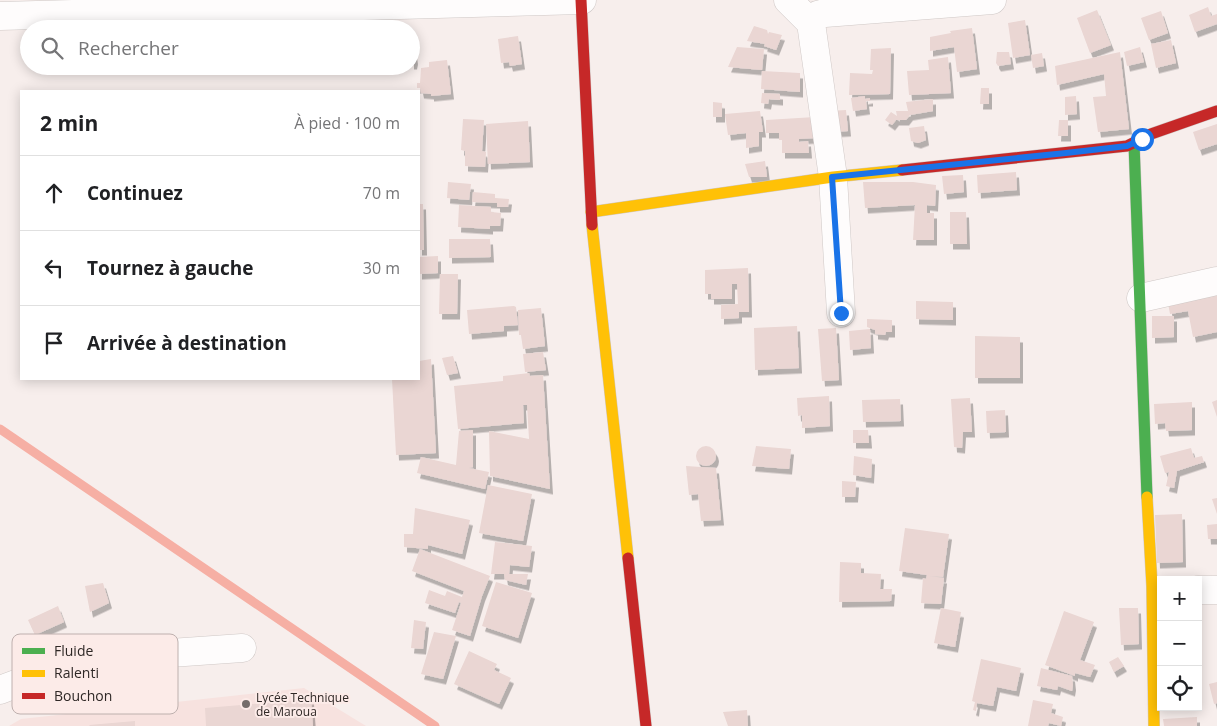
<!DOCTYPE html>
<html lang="fr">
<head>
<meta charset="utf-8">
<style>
	:root { --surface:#fff; --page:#f6f6f6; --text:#202124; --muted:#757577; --line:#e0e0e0 }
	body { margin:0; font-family:"Open Sans",sans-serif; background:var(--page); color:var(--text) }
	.controls { position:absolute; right:15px; bottom:15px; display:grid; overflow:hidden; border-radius:0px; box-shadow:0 2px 12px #0003 }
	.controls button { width:45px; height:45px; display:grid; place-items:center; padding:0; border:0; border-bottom:1px solid var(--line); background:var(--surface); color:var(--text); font:25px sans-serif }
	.stop { position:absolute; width:15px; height:15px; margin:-11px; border:4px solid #1a73e8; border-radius:50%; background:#fff }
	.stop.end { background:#1a73e8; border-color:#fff; box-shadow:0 1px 5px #0008 }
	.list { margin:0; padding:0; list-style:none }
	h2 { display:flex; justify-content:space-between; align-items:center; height:65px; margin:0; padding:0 20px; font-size:21px }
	h2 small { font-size:16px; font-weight:400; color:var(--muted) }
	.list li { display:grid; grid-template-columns:32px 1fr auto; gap:15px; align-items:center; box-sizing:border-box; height:75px; padding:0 20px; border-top:1px solid var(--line) }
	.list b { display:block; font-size:19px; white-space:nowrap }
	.list em { font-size:16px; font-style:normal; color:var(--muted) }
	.icon { flex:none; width:28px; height:28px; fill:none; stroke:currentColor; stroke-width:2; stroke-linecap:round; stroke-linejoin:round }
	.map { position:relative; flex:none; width:1217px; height:726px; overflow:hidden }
	.search { position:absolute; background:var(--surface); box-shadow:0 2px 12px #0003; left:20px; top:20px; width:400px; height:55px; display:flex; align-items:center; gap:12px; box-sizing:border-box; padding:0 18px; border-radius:28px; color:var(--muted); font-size:19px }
	.panel { position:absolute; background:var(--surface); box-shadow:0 2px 12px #0003; left:20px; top:90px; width:400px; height:290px; border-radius:0px }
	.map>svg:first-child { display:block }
</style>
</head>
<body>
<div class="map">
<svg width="1217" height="726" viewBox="0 0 1217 726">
	<defs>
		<filter id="shadow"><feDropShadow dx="3" dy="5.5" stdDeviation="0" flood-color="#0004"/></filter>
	</defs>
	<rect width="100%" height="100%" fill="#f7eeec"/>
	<path fill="#f7e2df" d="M304 688 366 726H9L21 719Z"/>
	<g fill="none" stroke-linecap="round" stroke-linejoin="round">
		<path stroke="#f6afa4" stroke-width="9" d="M0 429 435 726"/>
	</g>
	<path fill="#ead6d3" filter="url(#shadow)" d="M1208 7 1211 16 1217 14V24L1195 32 1189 15Z
		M1097 10 1111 45 1090 53 1077 18Z
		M1161 11 1168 33 1149 40 1141 18Z
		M1025 20 1030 55 1013 58 1008 23Z
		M754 26 767 30 768 34 769 32 782 35 776 50 764 46 765 44 747 41Z
		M972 28 977 69 957 72 954 47 930 51V37L951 33 950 31Z
		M518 36 522 64 510 66 509 62 501 63 498 39Z
		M1171 40 1176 63 1156 68 1151 44Z
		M411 46H413L415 59 414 64H411Z
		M737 47 764 49 762 70 728 67Z
		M1140 47 1144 62 1127 66 1124 52Z
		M891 48 890 94 849 95 850 73 872 74 873 70H870L871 49Z
		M997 52H1009L1011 64 998 66 996 63Z
		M1120 52 1129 129 1098 132 1093 97 1106 96 1104 74 1057 85 1055 66Z
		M1042 53 1044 66 1033 68 1031 55Z
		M948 57 951 93 909 95 907 71 929 70 928 60Z
		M447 60 451 94 431 96V94L421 93 420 88H417V83H420L421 68 429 67V62Z
		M762 71 800 73V92L761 89Z
		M981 88H989V104H980Z
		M762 93 780 94V100L769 99 768 104 761 103Z
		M865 96V99L870 98V101H866L867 109 853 111 851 98Z
		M1076 96 1077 114 1065 115V97Z
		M933 99V111L910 115 906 120H896L892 125 885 120 891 112 897 116 896 111H908L906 102Z
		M713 102 722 103V117H713Z
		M846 110 848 131 831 132 828 111Z
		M760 111 763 132H759V146L746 148V133L728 135 725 114Z
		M815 117V138L799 139V142L808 141 809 153H782V140H779V133H766V120Z
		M463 119 484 120 482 151 486 152 485 167 465 166V151L461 150Z
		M1059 120H1068V136H1058Z
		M528 121 530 162 488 164 486 124Z
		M1217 124V144L1199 150 1193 132Z
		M924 126 926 140 918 143 911 141 909 128Z
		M765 161 767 177H749L745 164Z
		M1016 172 1017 190 978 193 977 175Z
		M963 175 964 192 944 194 942 176Z
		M448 182 471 184 469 200 447 198Z
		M863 182H913L936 185 935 206 927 205V213H934V240H913L915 205 865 208Z
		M473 192 495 194V198L509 199 508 207H497V203L472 202Z
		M419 204H423L424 250H419Z
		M459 205 491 207V212L501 213 500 226H490V229L458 227Z
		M950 212H966L967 244H950Z
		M449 239H490L491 257 449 258Z
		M438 256V273L419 274V257Z
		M748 268 749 312H739V318L721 319V305L738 304 737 284H732V299H711V294H705V270Z
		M440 274H458L457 314H439Z
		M1217 293V332L1193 337 1188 311 1170 314 1168 303Z
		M916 301 953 302V320L916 319Z
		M514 306 516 307 518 325 504 326V331L469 334 467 310Z
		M541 308 545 346 523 349 521 335H519L518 310Z
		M1152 316H1174V337L1152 338Z
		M867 319 892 320V332H886L885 335 875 334V330L867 327Z
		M797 326 799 368 755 370 754 328Z
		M836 328 839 380 822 381 818 329Z
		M870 329 871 348 850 350 849 331Z
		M975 336 1020 337V378H975Z
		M543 352 546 370 525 372 523 354Z
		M453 356 458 373 447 375 442 358Z
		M431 359 436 453 396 455 392 379H419V361Z
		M529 373 530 376 543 375 550 489 490 476 489 431 529 439 527 405H523L524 423 458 429 454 386 503 381V376Z
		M829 396 830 426 802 428V415L798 416 797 398Z
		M970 398 972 432H963L962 448 954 447 951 399Z
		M900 399 901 421 863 422 862 400Z
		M1217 400V417L1212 402Z
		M1192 402V430L1166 431 1165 423 1155 424 1154 404Z
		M1005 410 1006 432 987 433 986 411Z
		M473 430V467L469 468 489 472 485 489 417 473 421 457 456 465 459 431Z
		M853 430H868L869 443H853Z
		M756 446 791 449 789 469 752 466Z
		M696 456a10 10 0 1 1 20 0a10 10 0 1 1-20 0Z
		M1191 448 1194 458 1202 456 1204 462 1177 471 1174 488 1166 486 1169 472 1165 473 1160 456Z
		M854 456 872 459 871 478 853 475Z
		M686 466 716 468 721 520 701 521 698 494 689 495Z
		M842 481 856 482 855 497H842Z
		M488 485 532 494 523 541 479 533Z
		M1217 498V514L1212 499Z
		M415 508 470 520 462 554 428 545V549L404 547V534H413Z
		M1182 514 1183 562 1157 563 1155 515Z
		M1217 524V539H1208L1207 525Z
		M905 528 949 534 943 577 930 576 944 578 941 604 921 603 923 578 926 579 927 575 899 571Z
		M495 542 532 546 529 567 510 565 509 574H528L526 585 505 580 504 574H491Z
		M420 549 490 576 482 596 470 636 452 630 461 603 459 602 455 613 425 603 429 590 445 596 447 591 462 597 464 591 412 571Z
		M840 562 861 563V573L881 574 880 589H892L891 601 839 602Z
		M496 582 532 593 518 638 482 626Z
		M103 583 109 603 90 612 85 586Z
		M58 606 64 622 35 635 28 620Z
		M941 608 961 612 955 647 934 643Z
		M1119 608H1138L1139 644 1121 645Z
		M1064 611 1094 622 1080 660 1095 665 1090 677 1075 673V676L1045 665Z
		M414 620 426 622 423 649 411 648Z
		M434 632 456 636 443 679 421 674Z
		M469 651 497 664 494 670 511 678 499 704 454 684Z
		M1118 657 1124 666 1114 672 1109 662Z
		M981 659 1021 668 1016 691 997 687 993 706 977 703 976 711 973 710 975 702 972 701Z
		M1041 668 1072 676 1073 685 1072 691 1058 686 1057 690 1037 686Z
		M1217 682V703L1214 704 1209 684Z
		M311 699 313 726H206L205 708Z
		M1033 700 1053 704 1051 713 1063 717 1061 726 1049 723 1048 726H1028Z
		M747 710 748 726H728L723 712Z
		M1197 717V726H1164L1163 719Z
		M135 721V726H90L89 725Z"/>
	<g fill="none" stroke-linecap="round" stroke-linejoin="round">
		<g stroke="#cfc8c6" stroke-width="29">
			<path id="street" d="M788 0 811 23 833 177 841 313
				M0 16 582 0
				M811 23 817 15 825 13 992 0
				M1141 298 1217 281
				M1198 590H1217
				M0 690 37 676 113 657 242 648"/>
		</g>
		<g stroke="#cfc8c6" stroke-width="12">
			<path id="fast" d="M1134 143 1147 497"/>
		</g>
		<g stroke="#cfc8c6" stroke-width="12">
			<path id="slow" d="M591 212 833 177 902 170
				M592 225 628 558
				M1147 497 1152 586 1154 726"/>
		</g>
		<g stroke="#cfc8c6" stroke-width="12">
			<path id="jam" d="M581 0 592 225
				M902 170 1127 146 1151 134 1217 111
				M628 558 646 726"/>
		</g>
		<use href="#street" stroke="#fefcfc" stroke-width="28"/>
		<use href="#fast" stroke="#4caf50" stroke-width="11"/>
		<use href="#slow" stroke="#ffc107" stroke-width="11"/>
		<use href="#jam" stroke="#c62828" stroke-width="11"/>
	</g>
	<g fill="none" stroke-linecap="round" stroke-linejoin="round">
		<path stroke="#1a73e8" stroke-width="6" d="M841 313 832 177 1066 153 1127 146 1142 139"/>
	</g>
	<circle fill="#756d6b" stroke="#fcebe8" stroke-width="2" cx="246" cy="704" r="5"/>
	<g text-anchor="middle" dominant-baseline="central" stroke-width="4" stroke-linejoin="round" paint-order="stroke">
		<g font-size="12" fill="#2f2826" stroke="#fcebe8" text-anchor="start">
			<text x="256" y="697">Lycée Technique<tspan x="256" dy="14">de Maroua</tspan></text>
		</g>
	</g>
	<rect x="12" y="634" width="166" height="80" rx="8" fill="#fcebe8" stroke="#beb0ae" stroke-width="1"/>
	<rect x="22" y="648" width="23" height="6" fill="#4caf50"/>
	<rect x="22" y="670" width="23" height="7" fill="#ffc107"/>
	<rect x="22" y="693" width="23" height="6" fill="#c62828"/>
	<g font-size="14" fill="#2f2826">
		<text x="54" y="656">Fluide</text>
		<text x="54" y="678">Ralenti</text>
		<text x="54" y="701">Bouchon</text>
	</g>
</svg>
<div class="controls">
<button>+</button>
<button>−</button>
<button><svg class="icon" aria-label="locate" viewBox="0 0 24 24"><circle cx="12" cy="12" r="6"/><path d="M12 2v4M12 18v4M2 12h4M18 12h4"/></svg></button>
</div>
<div class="stop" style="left:1142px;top:139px"></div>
<div class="stop end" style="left:841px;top:313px"></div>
<div class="search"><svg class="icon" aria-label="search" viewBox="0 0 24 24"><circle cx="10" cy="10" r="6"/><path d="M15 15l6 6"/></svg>Rechercher</div>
<section class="panel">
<h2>2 min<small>À pied · 100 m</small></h2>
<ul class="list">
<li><svg class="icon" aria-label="ahead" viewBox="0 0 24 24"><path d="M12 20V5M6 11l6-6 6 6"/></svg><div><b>Continuez</b></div><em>70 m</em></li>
<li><svg class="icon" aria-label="left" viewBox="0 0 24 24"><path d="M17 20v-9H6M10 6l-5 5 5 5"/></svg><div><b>Tournez à gauche</b></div><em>30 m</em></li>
<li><svg class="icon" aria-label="arrive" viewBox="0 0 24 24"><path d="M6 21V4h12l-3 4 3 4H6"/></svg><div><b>Arrivée à destination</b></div></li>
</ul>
</section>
</div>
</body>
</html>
